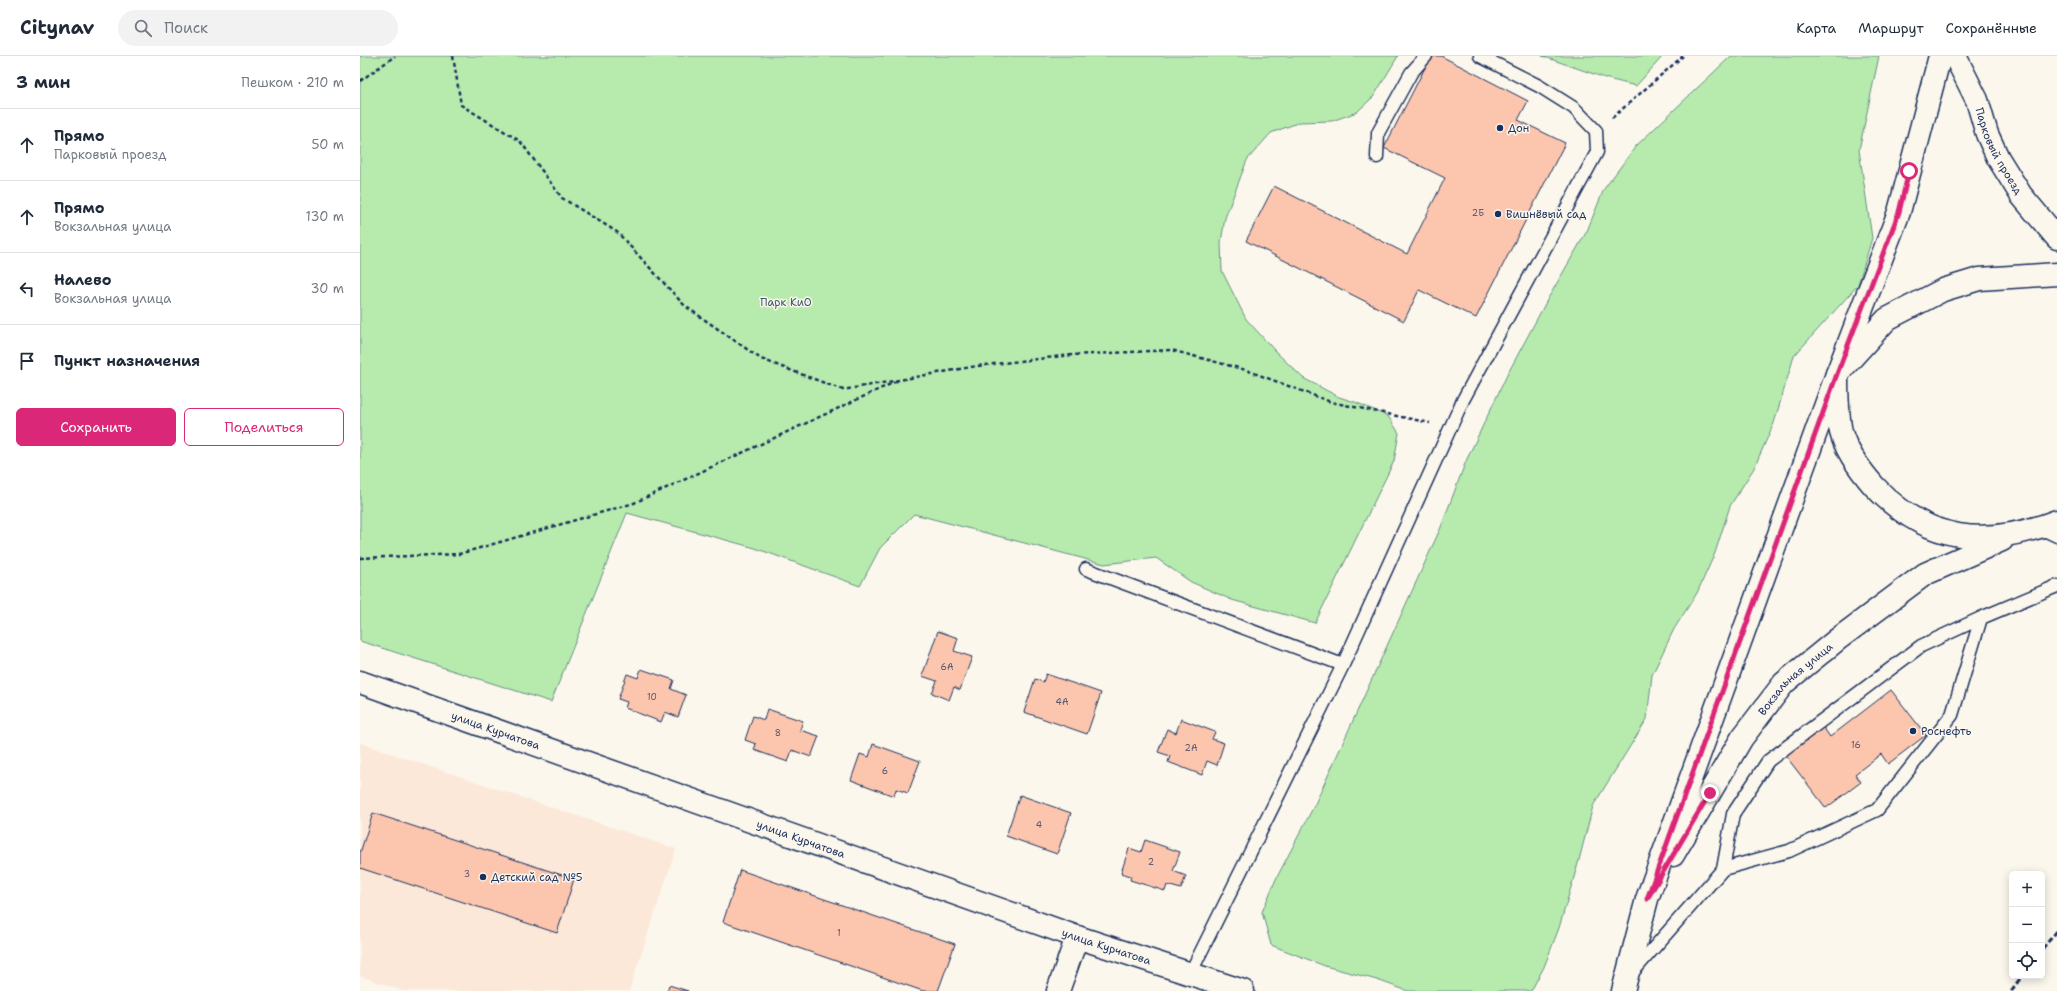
<!DOCTYPE html>
<html lang="ru">
<head>
<meta charset="utf-8">
<style>
	:root { --surface:#fff; --page:#f2f2f3; --text:#1f2937; --muted:#747a83; --line:#e0e1e3; --accent:#db2777 }
	body { margin:0; font-family:"Shantell Sans",sans-serif; background:var(--page); color:var(--text) }
	.controls { position:absolute; right:12px; bottom:12px; display:grid; overflow:hidden; border-radius:6px; box-shadow:0 2px 10px #0003 }
	.controls button { width:36px; height:36px; display:grid; place-items:center; padding:0; border:0; border-bottom:1px solid var(--line); background:var(--surface); color:var(--text); font:20px sans-serif }
	.stop { position:absolute; width:12px; height:12px; margin:-9px; border:3px solid #db2777; border-radius:50%; background:#fff }
	.stop.end { background:#db2777; border-color:#fff; box-shadow:0 1px 4px #0008 }
	.list { margin:0; padding:0; list-style:none }
	h2 { display:flex; justify-content:space-between; align-items:center; height:52px; margin:0; padding:0 16px; font-size:17px }
	h2 small { font-size:13px; font-weight:400; color:var(--muted) }
	.list li { display:grid; grid-template-columns:26px 1fr auto; gap:12px; align-items:center; box-sizing:border-box; height:72px; padding:0 16px; border-top:1px solid var(--line) }
	.list b { display:block; font-size:15px; white-space:nowrap }
	.list p { margin:0; font-size:13px; white-space:nowrap; color:var(--muted) }
	.list em { font-size:13px; font-style:normal; color:var(--muted) }
	.actions { display:flex; gap:8px; padding:12px 16px }
	.actions a { flex:1; padding:9px 0; border:1px solid var(--accent); border-radius:6px; text-align:center; font-size:14px; color:var(--accent) }
	.actions .main { background:var(--accent); color:#fff }
	.icon { flex:none; width:22px; height:22px; fill:none; stroke:currentColor; stroke-width:2; stroke-linecap:round; stroke-linejoin:round }
	.map { position:relative; flex:none; width:1697px; height:935px; overflow:hidden }
	header { display:flex; align-items:center; gap:24px; box-sizing:border-box; height:56px; padding:0 20px; background:var(--surface); border-bottom:1px solid var(--line) }
	header strong { font-size:19px }
	nav { display:flex; gap:22px; margin-inline-start:auto; font-size:14px }
	.search { width:280px; height:36px; background:var(--page); display:flex; align-items:center; gap:10px; box-sizing:border-box; padding:0 14px; border-radius:22px; color:var(--muted); font-size:15px }
	main { display:flex }
	aside { flex:1; background:var(--surface) }
	.map>svg:first-child { display:block }
</style>
</head>
<body>
<header>
<strong>Citynav</strong>
<div class="search"><svg class="icon" aria-label="search" viewBox="0 0 24 24"><circle cx="10" cy="10" r="6"/><path d="M15 15l6 6"/></svg>Поиск</div>
<nav><a>Карта</a><a>Маршрут</a><a>Сохранённые</a></nav>
</header>
<main>
<aside>
<h2>3 мин<small>Пешком · 210 m</small></h2>
<ul class="list">
<li><svg class="icon" aria-label="ahead" viewBox="0 0 24 24"><path d="M12 20V5M6 11l6-6 6 6"/></svg><div><b>Прямо</b><p>Парковый проезд</p></div><em>50 m</em></li>
<li><svg class="icon" aria-label="ahead" viewBox="0 0 24 24"><path d="M12 20V5M6 11l6-6 6 6"/></svg><div><b>Прямо</b><p>Вокзальная улица</p></div><em>130 m</em></li>
<li><svg class="icon" aria-label="left" viewBox="0 0 24 24"><path d="M17 20v-9H6M10 6l-5 5 5 5"/></svg><div><b>Налево</b><p>Вокзальная улица</p></div><em>30 m</em></li>
<li><svg class="icon" aria-label="arrive" viewBox="0 0 24 24"><path d="M6 21V4h12l-3 4 3 4H6"/></svg><div><b>Пункт назначения</b></div></li>
</ul>
<div class="actions"><a class="main">Сохранить</a><a>Поделиться</a></div>
</aside>
<div class="map">
<svg width="1697" height="935" viewBox="0 0 1697 935">
	<rect width="100%" height="100%" fill="#fbf7ec"/>
	<filter id="ink" filterUnits="userSpaceOnUse"><feTurbulence type="fractalNoise" baseFrequency=".025" numOctaves="2"/><feDisplacementMap in="SourceGraphic" scale="8" xChannelSelector="R" yChannelSelector="G"/><feConvolveMatrix kernelMatrix="1 2 1 2 8 2 1 2 1" color-interpolation-filters="sRGB"/></filter>
	<g filter="url(#ink)">
		<path fill="#fbe8d9" d="M0 687 316 793 269 935H44L0 920Z"/>
		<path fill="#b6ebad" stroke="#688d86" d="M0 0H1038L1014 40 997 56 972 65 940 66 911 77 887 104 865 162 861 186 862 215 886 263 915 295 943 322 979 341 995 346 1028 360 1039 377 1034 405 955 567 872 544 831 526 796 502 744 508 554 458 520 492 500 530 395 492 267 457 191 646 0 585Z
			M1182 0H1303L1276 30 1248 23Z
			M1371 0H1519L1499 94 1512 182 1498 229 1434 300 1414 367 1394 412 1370 450 1355 497 1337 537 1314 573 1292 619 1287 663 1233 750 1219 804 1199 872 1184 911 1171 935H1048L1017 924 965 910 911 889 902 856 916 823 955 748 1057 524 1081 471 1106 405 1147 319 1186 246 1227 175 1244 133 1276 90Z"/>
		<path fill="#fcc6ae" stroke="#1b2f5e" d="M1071 0H1081L1168 45 1158 64 1205 87 1116 262 1059 234 1044 265 886 185 914 130 1047 198 1085 122 1024 92Z
			M578 575 598 582 594 595 612 601 600 634 594 631 589 644 572 637 577 625 562 620Z
			M281 613 314 624 311 633 326 639 318 661 305 656 301 666 265 652 267 646 258 643 267 618 278 622Z
			M686 618 741 637 727 678 664 656 675 623 683 626Z
			M1531 634 1566 679 1528 708 1521 698 1495 718 1501 726 1466 752 1425 699 1463 671 1470 681Z
			M407 653 443 665 440 674 459 680 451 701 432 694 428 706 394 694 396 688 385 684 393 660 404 664Z
			M821 663 855 676 852 683 864 687 857 709 847 705 842 719 808 706 810 700 798 696 807 673 816 677Z
			M513 688 560 705 548 737 536 733 534 740 491 724 500 698 509 701Z
			M660 739 711 757 697 798 646 780Z
			M13 757 214 823 197 877 0 812V797Z
			M785 784 820 796 813 815 826 820 821 833 807 829 805 835 770 824 771 820 761 817 769 792 781 796Z
			M380 814 595 888 578 935H563L363 866Z
			M309 929 328 935H307Z"/>
		<g fill="none" stroke-linecap="round" stroke-linejoin="round">
			<g stroke="#1b2f5e" stroke-width="15">
				<path id="lane" d="M1017 101 1018 77 1051 17 1066 0
					M1680 472 1697 480
					M726 513 983 609
					M1363 813 1429 795 1517 754 1592 659 1621 562
					M830 918 983 609 1103 344 1237 96 1236 75 1214 52 1179 30 1120 0
					M1271 918 1363 813 1373 758 1408 705 1561 590 1621 562 1697 530"/>
			</g>
			<g stroke="#1b2f5e" stroke-width="25">
				<g id="secondary">
					<path id="s1" d="M1595 0 1617 44 1627 78 1638 102 1661 139 1697 182"/>
					<path d="M1697 218 1619 223 1583 234 1527 263 1477 318C1477 337 1477 357 1481 376 1486 395 1501 415 1514 430 1567 487 1626 492 1697 465"/>
					<path id="s2" d="M0 626 717 881 883 935"/>
					<path id="s3" d="M1313 799 1382 682 1424 627 1478 583 1565 518 1642 484"/>
					<path d="M698 935 717 881"/>
					<path d="M1263 935 1287 843 1477 318 1539 156 1580 0"/>
				</g>
			</g>
			<path stroke="#1b2f5e" stroke-width="2.5" stroke-dasharray="4 3" stroke-linecap="butt" d="M93 0 101 49 160 85 202 142 257 176 325 250 401 303 483 334 617 310 712 299 811 294 886 314 971 346 1070 367
				M0 25 35 0
				M1252 62 1323 0
				M0 502 99 498 274 447 537 325"/>
			<use href="#lane" stroke="#fbf7ec" stroke-width="12"/>
			<use href="#secondary" stroke="#fbf7ec" stroke-width="22"/>
			<path stroke="#1b2f5e" stroke-width="3" stroke-dasharray="6 3" stroke-linecap="butt" d="M1682 893 1697 875
				M1651 935 1662 920"/>
		</g>
	</g>
	<g fill="none" stroke-linecap="round" stroke-linejoin="round" filter="url(#ink)">
		<path stroke="#db2777" stroke-width="5" d="M1350 737 1287 843 1477 318 1539 156 1549 115"/>
	</g>
	<g fill="#1b2f5e" stroke="#fbf7ec" stroke-width="1.5">
		<circle cx="1140" cy="72" r="4"/>
		<circle cx="1138" cy="158" r="4"/>
		<circle cx="1553" cy="675" r="4"/>
		<circle cx="123" cy="821" r="4"/>
	</g>
	<g text-anchor="middle" dominant-baseline="central" stroke-width="3" stroke-linejoin="round" paint-order="stroke">
		<g font-size="9" fill="#535572">
			<text x="1118" y="157">2Б</text>
			<text x="587" y="611">6А</text>
			<text x="292" y="641">10</text>
			<text x="702" y="646">4А</text>
			<text x="418" y="677">8</text>
			<text x="1496" y="689">16</text>
			<text x="831" y="692">2А</text>
			<text x="525" y="715">6</text>
			<text x="679" y="769">4</text>
			<text x="791" y="806">2</text>
			<text x="107" y="818">3</text>
			<text x="479" y="877">1</text>
		</g>
		<g font-size="11" fill="#1b2f5e" stroke="#fbf7ec" text-anchor="start">
			<text x="1148" y="72">Дон</text>
			<text x="1146" y="158">Вишнёвый сад</text>
			<text x="1561" y="675">Роснефть</text>
			<text x="131" y="821">Детский сад №5</text>
		</g>
		<g font-size="11" fill="#1b2f5e" stroke="#fbf7ec">
			<text stroke="none"><textPath href="#s1" startOffset="105">Парковый проезд</textPath></text>
			<text stroke="none"><textPath href="#s3" startOffset="216">Вокзальная улица</textPath></text>
			<text stroke="none"><textPath href="#s2" startOffset="144">улица Курчатова</textPath></text>
			<text stroke="none"><textPath href="#s2" startOffset="468">улица Курчатова</textPath></text>
			<text stroke="none"><textPath href="#s2" startOffset="792">улица Курчатова</textPath></text>
		</g>
		<g font-size="11" fill="#3a556e" stroke="#fbf7ec">
			<text x="426" y="246">Парк КиО</text>
		</g>
	</g>
</svg>
<div class="controls">
<button>+</button>
<button>−</button>
<button><svg class="icon" aria-label="locate" viewBox="0 0 24 24"><circle cx="12" cy="12" r="6"/><path d="M12 2v4M12 18v4M2 12h4M18 12h4"/></svg></button>
</div>
<div class="stop" style="left:1549px;top:115px"></div>
<div class="stop end" style="left:1350px;top:737px"></div>
</div>
</main>
</body>
</html>
